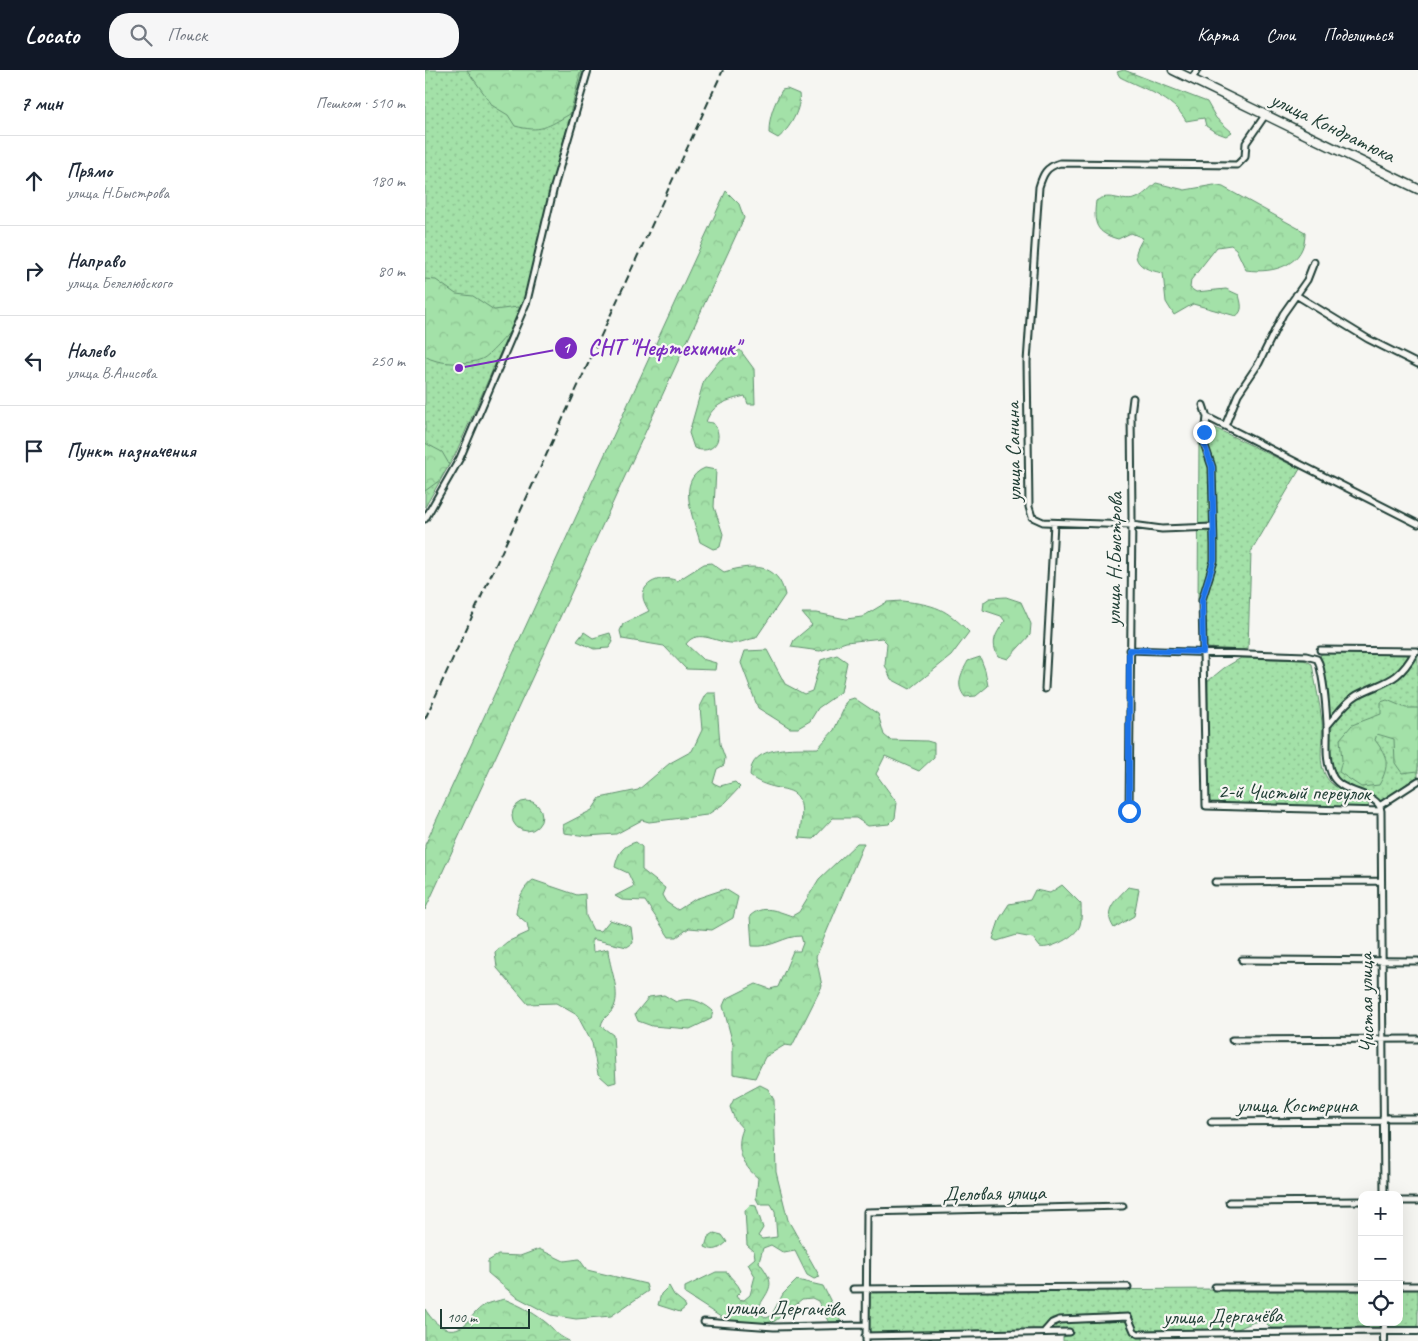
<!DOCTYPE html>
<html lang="ru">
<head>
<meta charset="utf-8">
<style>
	:root { --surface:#fff; --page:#f6f6f7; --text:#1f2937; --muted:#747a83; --line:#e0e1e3; --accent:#111827 }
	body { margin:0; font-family:Caveat,sans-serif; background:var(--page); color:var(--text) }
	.controls { position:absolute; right:15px; bottom:15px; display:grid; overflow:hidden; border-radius:10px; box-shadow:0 5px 20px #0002 }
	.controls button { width:45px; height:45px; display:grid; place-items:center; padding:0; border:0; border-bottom:1px solid var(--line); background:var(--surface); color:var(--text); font:25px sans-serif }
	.scale { position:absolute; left:15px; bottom:12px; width:90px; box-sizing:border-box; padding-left:5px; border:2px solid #1f3d34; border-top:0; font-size:14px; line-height:18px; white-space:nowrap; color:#1f3d34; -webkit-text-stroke:4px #f6f6f2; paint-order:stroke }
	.stop { position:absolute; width:15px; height:15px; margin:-11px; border:4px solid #1a73e8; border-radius:50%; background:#fff }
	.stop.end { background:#1a73e8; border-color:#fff; box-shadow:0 1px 5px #0008 }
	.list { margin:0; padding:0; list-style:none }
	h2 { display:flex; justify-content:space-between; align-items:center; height:65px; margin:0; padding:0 20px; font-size:21px }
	h2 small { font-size:16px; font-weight:400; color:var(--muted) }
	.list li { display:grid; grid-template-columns:32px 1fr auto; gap:15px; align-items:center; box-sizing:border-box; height:90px; padding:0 20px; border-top:1px solid var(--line) }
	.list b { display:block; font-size:19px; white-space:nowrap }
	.list p { margin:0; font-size:16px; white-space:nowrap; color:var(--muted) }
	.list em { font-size:16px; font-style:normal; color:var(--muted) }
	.icon { flex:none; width:28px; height:28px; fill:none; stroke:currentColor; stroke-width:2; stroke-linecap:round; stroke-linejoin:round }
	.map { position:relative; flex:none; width:993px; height:1271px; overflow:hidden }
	header { display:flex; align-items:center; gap:30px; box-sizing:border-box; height:70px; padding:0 25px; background:var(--accent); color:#fff }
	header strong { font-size:24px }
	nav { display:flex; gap:28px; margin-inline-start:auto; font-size:18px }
	.search { width:350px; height:45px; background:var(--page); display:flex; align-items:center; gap:12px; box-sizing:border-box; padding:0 18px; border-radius:20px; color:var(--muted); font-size:19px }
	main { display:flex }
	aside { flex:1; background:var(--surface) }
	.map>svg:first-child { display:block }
</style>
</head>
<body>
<header>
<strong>Locato</strong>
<div class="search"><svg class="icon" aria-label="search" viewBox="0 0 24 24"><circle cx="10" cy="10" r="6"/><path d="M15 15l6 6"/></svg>Поиск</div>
<nav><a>Карта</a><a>Слои</a><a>Поделиться</a></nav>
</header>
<main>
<aside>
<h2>7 мин<small>Пешком · 510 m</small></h2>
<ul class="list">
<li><svg class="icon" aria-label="ahead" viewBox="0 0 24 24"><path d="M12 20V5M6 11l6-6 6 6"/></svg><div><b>Прямо</b><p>улица Н.Быстрова</p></div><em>180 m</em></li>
<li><svg class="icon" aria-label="right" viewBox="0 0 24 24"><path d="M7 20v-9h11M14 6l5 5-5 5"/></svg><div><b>Направо</b><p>улица Белелюбского</p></div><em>80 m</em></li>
<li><svg class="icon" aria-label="left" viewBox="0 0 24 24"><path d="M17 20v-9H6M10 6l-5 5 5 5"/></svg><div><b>Налево</b><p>улица В.Анисова</p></div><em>250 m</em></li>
<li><svg class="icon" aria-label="arrive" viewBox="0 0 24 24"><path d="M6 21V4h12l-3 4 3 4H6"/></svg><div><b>Пункт назначения</b></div></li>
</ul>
</aside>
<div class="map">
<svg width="993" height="1271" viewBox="0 0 993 1271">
	<defs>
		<pattern id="grass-dots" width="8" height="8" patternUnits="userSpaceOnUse" patternTransform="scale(1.25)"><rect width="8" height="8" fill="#a3e1a8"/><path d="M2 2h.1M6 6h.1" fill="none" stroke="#8cc291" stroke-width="1.8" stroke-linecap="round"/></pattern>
		<pattern id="forest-crowns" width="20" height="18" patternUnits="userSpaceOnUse" patternTransform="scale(1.25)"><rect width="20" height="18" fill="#a3e1a8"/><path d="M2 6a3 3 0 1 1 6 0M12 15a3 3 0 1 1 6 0" fill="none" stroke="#8cc291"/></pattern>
	</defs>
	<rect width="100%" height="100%" fill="#f6f6f2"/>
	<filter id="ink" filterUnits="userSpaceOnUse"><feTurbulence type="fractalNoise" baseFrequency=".02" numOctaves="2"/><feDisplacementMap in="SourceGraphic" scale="10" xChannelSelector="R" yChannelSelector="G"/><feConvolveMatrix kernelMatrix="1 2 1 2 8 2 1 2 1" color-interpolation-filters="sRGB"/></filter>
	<g filter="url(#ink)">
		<path fill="url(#grass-dots)" stroke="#618f6e" d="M0 0H158L125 120 107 211 30 385 0 437Z
			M790 358 875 399 826 482 823 579 804 581 783 578 779 573V549L773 533 774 373Z
			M902 583 993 585V706L955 732 951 728 918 714 907 699 904 685 906 660 895 587 896 584Z
			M816 588 879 590 887 594C890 613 895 633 897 652 899 671 890 695 905 712 914 722 939 726 944 735L942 737 787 734 783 728V611L799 598Z
			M974 1218H993V1257H965L961 1255 960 1252H974Z
			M796 1219 937 1221V1252H954V1257L846 1258 840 1252H829L810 1260 719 1261 718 1271H638V1267L645 1265 644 1259 444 1264 442 1228 446 1221Z"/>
		<path fill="url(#forest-crowns)" stroke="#618f6e" d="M42 0H156L145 44C122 57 116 63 90 56L83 45 68 36Z
			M699 0 782 32 791 48 807 62 801 66 790 62 781 56 779 48 761 51C748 27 718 19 695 7L692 2Z
			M362 19 374 24C377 38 364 60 353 68L344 63C344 46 349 34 357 20Z
			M731 113 760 120 789 115 798 117 880 162C881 195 849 204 821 200L811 179 806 175 792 177 766 210 765 218 771 222 801 219 814 225C816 233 819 241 811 246L768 234 749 245 741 232 738 203C728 201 710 198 711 183 712 178 716 172 718 168L706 163 693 169C671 163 668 154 671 131 685 121 698 134 712 128 719 125 726 117 731 113Z
			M301 121 314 134 319 148 0 840V775Z
			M0 209 11 210 31 224 48 226 69 240 93 237V252C85 261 66 285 57 289 44 295 12 295 0 286Z
			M315 280 329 299 330 334H323L320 326C303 330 287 334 281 352L288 353C301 369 287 386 269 378L264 363 279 310 294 291Z
			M0 373 17 382 24 394 15 410 0 421Z
			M280 398 291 400 289 437 298 464 295 477 288 479 275 472C269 449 250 410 280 398Z
			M286 493 299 502C326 494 353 492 360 525L331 568C324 569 318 572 311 573 294 575 273 557 261 574L277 589 291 593 290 600 261 599 239 576 197 569 195 561 198 554 224 541C222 537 218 531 218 526 218 510 241 505 252 511L279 494Z
			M581 527 596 532 606 554 605 565 583 589 573 586C565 572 571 563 580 551L576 546 558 540 559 532 565 528Z
			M477 531C511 535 520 538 544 562L526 586 485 619 466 609 460 595 462 573 457 568 421 572 395 581 366 577 369 570 387 555 377 543H392L421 549 437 547 462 532Z
			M159 562 168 568 185 563 188 572 184 578 169 579 152 571Z
			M342 580 360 614 379 624 387 621 396 590 412 585 422 592 416 622 393 638 385 651 373 658H365L333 638 316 593 320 581Z
			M555 587 560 600 563 616 551 626 540 627C530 615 536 604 543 591Z
			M282 623H291L295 674 300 688 299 695 292 699 288 713 295 716 310 712 315 717 300 733 282 745 224 752 217 750 191 764 162 766 139 763 138 755 167 740 175 728 213 720 245 693 267 681 277 660 275 637Z
			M429 628 453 644 459 665 465 670 502 671 509 673V687L494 701 460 686 451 704 472 733 470 748 464 754 443 756 431 748H408L388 769 374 768C386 702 356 730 325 706 325 673 371 679 393 678L409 660 423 630Z
			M962 630 981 638H993V701L977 703 970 693 969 669 952 664 950 670C963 687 965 695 954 715L936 717 914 702 917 690 915 669 927 655 956 644V632Z
			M87 746a15 15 0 1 1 30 0a15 15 0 1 1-30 0Z
			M211 772 217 777V800L240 818 237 825 241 832 253 840 270 829 300 819 313 827 308 848 287 860 264 858 252 867H244L220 831 197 830 190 826 209 816 203 803 190 797C193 783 197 776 211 772Z
			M432 773H439L391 887 397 916 367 976 360 975 340 987 330 1008 308 1004V974L298 936 301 929 331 914 345 919 353 917 368 881H375L378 873 376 866C358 866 349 878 327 876L325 846C338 834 352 841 367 846L374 842 394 809Z
			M108 810 152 825 160 824 161 846 168 860 176 861 185 850 206 857 208 873 202 877 167 869 168 882 183 879C184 897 196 921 189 937 185 946 178 946 176 956L188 965 191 1012 184 1014 173 1004 167 973 152 945 131 933 103 934 72 898 70 882 82 872 104 862 102 853 91 844C92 831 98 817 108 810Z
			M637 815 656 834C656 841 657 849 655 855 652 866 625 880 615 877L608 868 592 865 572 871 568 869 575 848 584 834 605 830 610 820 625 823Z
			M703 817 714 819 709 846 689 858C677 840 691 830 703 817Z
			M239 925 251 932C264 926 278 932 288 941L286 949 265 959 227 956 213 951 210 944 224 927Z
			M335 1015 343 1019 349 1030 351 1102 363 1150 395 1207 389 1209 382 1205 370 1181 359 1183 346 1175 338 1178 334 1192C350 1213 347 1216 334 1236L335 1243 341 1248 346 1246 358 1224 372 1210 398 1216 417 1254 410 1255 403 1251 393 1231 387 1228 377 1229 350 1251 340 1253 302 1251 260 1224V1217L291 1202H302C306 1209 313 1213 316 1221L311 1226 313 1229 319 1230 325 1225 330 1206 323 1194 330 1188 329 1181 322 1175 320 1140 325 1135 331 1136 338 1158 333 1166 337 1169 352 1167 350 1141 346 1134H334L331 1128 333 1108C317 1095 310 1078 318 1059L310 1050 305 1037 309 1029Z
			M289 1163 297 1165 302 1172C294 1179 290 1182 280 1177L283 1167Z
			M114 1179 139 1191 154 1189 162 1200 221 1214 223 1221 186 1246 151 1249 126 1245 90 1226 63 1203V1191L73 1185 95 1186Z
			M244 1216 249 1225 259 1233 261 1237 255 1242 233 1235 236 1224Z
			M79 1229C94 1235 106 1241 119 1251 130 1259 129 1264 144 1271H0V1239C8 1252 21 1266 38 1256 45 1251 50 1240 60 1235 66 1232 73 1231 79 1229Z"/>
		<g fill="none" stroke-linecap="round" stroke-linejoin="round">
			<g stroke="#1f3d34" stroke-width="9">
				<path id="minor" d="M767 9 772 0
					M871 225 943 269 993 294
					M778 335 782 347 779 373 787 397 789 475V491L777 530 781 736 956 741
					M782 347 993 454
					M800 356 813 324 834 293 858 244 882 210 889 192
					M0 449 35 388 102 231 129 117 163 0
					M788 457 737 459 707 455 618 452 607 447 604 437 602 292 614 117C618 104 621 97 635 93L812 95 820 87 821 73 841 44
					M704 580 881 586 892 589 894 593C899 612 901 634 902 654 903 674 899 689 908 707 919 725 954 722 956 741L959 1125
					M895 580 992 581
					M620 619 629 453
					M902 656C911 646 920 632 932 625 961 610 972 614 990 582
					M956 735 993 711
					M704 741 707 446 706 344 708 328
					M790 812 956 811
					M817 890 993 891
					M807 970 993 969
					M958 1048H993
					M786 1052 958 1051
					M974 1131H993
					M804 1132 937 1131
					M974 1216H993
					M790 1217H937
					M428 1219 703 1217
					M279 1252 349 1257 440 1255
					M620 1261 627 1253 634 1250 703 1247 709 1261 713 1264 959 1261 960 1252
					M440 1266 644 1262
					M441 1271 442 1142 698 1136"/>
			</g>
			<g stroke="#1f3d34" stroke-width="10">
				<path id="tertiary" d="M959 1271V1261H993"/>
			</g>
			<g stroke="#1f3d34" stroke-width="11">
				<path id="primary" d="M748 0 993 119"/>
			</g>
			<use href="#minor" stroke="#f6f6f2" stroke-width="5"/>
			<use href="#tertiary" stroke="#f6f6f2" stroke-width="6"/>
			<use href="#primary" stroke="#f6f6f2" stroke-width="8"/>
			<path stroke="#1f3d34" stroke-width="2" stroke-dasharray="8 4" stroke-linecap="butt" d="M0 649 298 0"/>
		</g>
	</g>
	<g fill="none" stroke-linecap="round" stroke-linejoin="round" filter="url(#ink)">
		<path stroke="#1a73e8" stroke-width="6" d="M704 741V580L778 582 777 530 789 490V475L787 397 779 373V362"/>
	</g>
	<g text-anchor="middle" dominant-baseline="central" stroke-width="4.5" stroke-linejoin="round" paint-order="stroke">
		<g font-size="21" fill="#1f3d34" stroke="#f6f6f2">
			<text transform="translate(908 57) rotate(26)">улица Кондратюка</text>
			<text transform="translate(588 382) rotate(-91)">улица Санина</text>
			<text transform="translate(689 489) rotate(-89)">улица Н.Быстрова</text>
			<text transform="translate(869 722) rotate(1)">2-й Чистый переулок</text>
			<text transform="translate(941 933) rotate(-91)">Чистая улица</text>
			<text x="872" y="1035">улица Костерина</text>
			<text transform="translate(569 1123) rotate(-1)">Деловая улица</text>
			<text transform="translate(360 1238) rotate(1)">улица Дергачёва</text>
			<text transform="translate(798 1246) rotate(-1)">улица Дергачёва</text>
		</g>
	</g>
	<path fill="none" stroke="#7b2cbf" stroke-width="2" d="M34 298L141 278"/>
	<g fill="#7b2cbf" stroke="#f6f6f2" stroke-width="2">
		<circle cx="34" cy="298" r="5"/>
		<circle cx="141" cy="278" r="12"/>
	</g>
	<g font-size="15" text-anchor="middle" font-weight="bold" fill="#fff">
		<text x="141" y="283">1</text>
	</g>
	<g font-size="22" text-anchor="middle" font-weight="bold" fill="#7b2cbf" stroke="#f6f6f2" stroke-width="4.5" stroke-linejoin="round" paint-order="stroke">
		<text x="239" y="285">СНТ "Нефтехимик"</text>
	</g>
</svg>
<div class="controls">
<button>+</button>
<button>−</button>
<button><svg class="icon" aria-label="locate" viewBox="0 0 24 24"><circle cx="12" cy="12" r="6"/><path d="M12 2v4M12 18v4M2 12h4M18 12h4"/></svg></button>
</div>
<div class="scale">100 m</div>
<div class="stop" style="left:704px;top:741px"></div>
<div class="stop end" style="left:779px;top:362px"></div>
</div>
</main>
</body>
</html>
